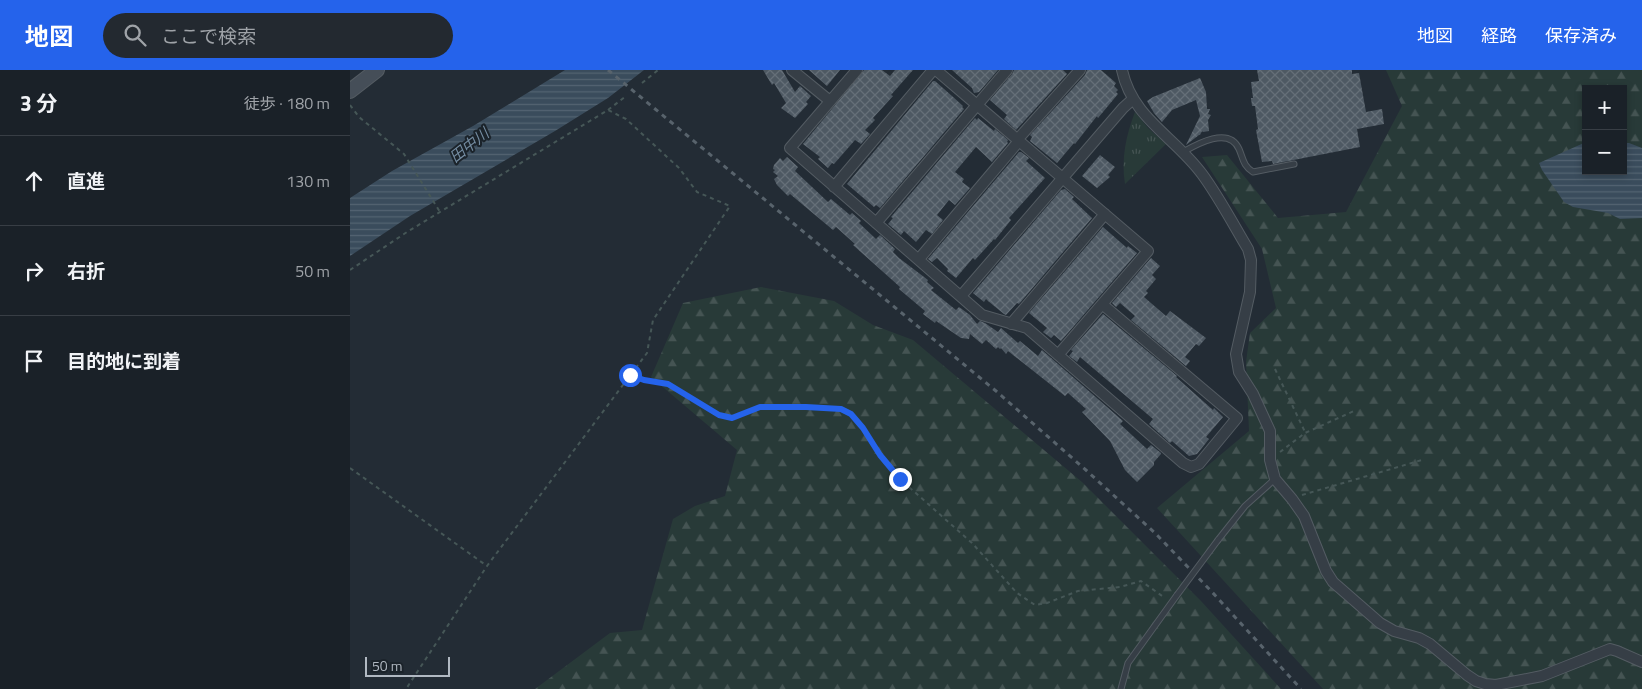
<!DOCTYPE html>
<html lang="ja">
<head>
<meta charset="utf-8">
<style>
	:root { --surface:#1a2128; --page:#232930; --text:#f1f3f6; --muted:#9fa3a8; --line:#383e45; --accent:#2563eb }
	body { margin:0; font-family:"Titillium Web","Noto Sans JP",sans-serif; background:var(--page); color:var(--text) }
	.controls { position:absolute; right:15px; top:15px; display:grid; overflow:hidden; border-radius:0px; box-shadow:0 2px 8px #0003 }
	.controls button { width:45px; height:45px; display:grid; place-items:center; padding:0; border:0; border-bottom:1px solid var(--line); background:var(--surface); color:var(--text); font:25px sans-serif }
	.scale { position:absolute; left:15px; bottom:12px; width:85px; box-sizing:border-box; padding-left:5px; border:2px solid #b1b9c2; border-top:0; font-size:14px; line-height:18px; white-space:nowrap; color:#b1b9c2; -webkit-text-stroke:4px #1b232a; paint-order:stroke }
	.stop { position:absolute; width:15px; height:15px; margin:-11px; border:4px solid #2563eb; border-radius:50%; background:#fff }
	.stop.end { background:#2563eb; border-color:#fff; box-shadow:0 1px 5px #0008 }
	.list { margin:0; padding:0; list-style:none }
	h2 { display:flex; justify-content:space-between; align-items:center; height:65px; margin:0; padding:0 20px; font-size:21px }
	h2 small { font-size:16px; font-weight:400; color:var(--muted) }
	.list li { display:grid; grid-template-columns:32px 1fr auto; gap:15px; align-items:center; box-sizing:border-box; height:90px; padding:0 20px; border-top:1px solid var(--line) }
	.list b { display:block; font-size:19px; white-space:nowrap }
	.list em { font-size:16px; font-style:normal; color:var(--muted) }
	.icon { flex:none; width:28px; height:28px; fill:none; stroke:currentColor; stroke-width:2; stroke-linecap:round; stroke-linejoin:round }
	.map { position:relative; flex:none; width:1292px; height:619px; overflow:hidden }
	header { display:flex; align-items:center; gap:30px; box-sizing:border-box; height:70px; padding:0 25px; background:var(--accent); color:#fff }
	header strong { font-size:24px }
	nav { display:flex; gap:28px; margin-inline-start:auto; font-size:18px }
	.search { width:350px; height:45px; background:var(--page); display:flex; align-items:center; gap:12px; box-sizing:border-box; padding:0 18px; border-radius:28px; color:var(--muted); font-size:19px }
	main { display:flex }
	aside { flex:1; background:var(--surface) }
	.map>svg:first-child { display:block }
</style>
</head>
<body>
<header>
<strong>地図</strong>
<div class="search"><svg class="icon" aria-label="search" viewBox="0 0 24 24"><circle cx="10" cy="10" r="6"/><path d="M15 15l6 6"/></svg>ここで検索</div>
<nav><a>地図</a><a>経路</a><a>保存済み</a></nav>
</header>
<main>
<aside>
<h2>3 分<small>徒歩 · 180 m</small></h2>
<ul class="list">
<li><svg class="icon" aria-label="ahead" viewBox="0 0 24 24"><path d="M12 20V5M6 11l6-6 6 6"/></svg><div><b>直進</b></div><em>130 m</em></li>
<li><svg class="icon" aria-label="right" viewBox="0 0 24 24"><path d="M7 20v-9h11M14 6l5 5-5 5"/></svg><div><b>右折</b></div><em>50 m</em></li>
<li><svg class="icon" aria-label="arrive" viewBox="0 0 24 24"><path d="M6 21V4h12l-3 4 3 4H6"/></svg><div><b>目的地に到着</b></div></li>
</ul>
</aside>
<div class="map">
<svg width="1292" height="619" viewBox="0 0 1292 619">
	<defs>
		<pattern id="forest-firs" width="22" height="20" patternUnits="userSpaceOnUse" patternTransform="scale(1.25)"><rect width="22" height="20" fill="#283a38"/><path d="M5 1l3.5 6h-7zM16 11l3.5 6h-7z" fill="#455453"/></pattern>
		<pattern id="park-tufts" width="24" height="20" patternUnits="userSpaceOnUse" patternTransform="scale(1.25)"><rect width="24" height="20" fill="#283a38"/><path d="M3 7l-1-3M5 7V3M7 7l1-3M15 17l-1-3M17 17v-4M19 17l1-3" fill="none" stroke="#455453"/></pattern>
		<pattern id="water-rules" width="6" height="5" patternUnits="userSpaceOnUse" patternTransform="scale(1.25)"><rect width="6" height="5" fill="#3a4c5c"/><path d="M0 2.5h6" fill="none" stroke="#546472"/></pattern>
		<pattern id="building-cross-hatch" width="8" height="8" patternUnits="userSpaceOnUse" patternTransform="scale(1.25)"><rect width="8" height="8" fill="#4e5963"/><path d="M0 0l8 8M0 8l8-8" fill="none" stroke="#656f78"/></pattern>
	</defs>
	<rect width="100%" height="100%" fill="#232c35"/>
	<path fill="url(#forest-firs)" fill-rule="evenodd" d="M1036 0H1292V619H973L807 438 899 361 896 292 900 263 926 238 912 179 852 87 877 85 928 148 996 142 1052 36ZM1236 19H1273V101H1236Z
		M411 217 484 231 523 255 563 270 732 412 851 531 931 619H185L260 563 292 560 323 449 345 436 375 426 387 380 301 307 333 233Z"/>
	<path fill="url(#park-tufts)" d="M785 42 798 58 816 74 775 114C771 89 776 65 785 42Z"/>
	<path fill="url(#water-rules)" d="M215 0H294L258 28 205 61 60 146 0 186V128L42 101 123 56Z
		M1236 72V101H1273V73H1279L1292 78V148L1270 149 1258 143 1223 137 1214 132 1192 100 1189 93Z"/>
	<path fill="url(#building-cross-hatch)" d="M413 0H432L445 22 450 16 461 26 456 32 458 34 445 48 431 38 436 33 424 13 422 15Z
		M459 0H490L477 16Z
		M514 0H532L540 6 545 0H563L541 25 543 26 523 48 525 50 515 60 520 64 511 74 505 70 484 94 482 93 478 98 468 89 470 87 453 74Z
		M602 0H648L629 22 624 23 622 18Z
		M664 0H713L717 4 666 60 654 49 657 45 640 30 662 4Z
		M737 0H751L766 13 764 16 768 20 766 22 768 24 748 48 747 46 725 74 724 73 707 93 680 71 682 67 680 65 735 5Z
		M907 0H1002V4L1009 3 1016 42 1032 39 1034 54 1007 59 1010 77 923 94 922 91 912 92 906 60 908 59 905 36H902L901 28H903L901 12 909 11Z
		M850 8 856 22 857 39H860L858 44 861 45 858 50 859 61 853 62 852 61 850 65H849L836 75 850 46 846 30 822 40 812 52 804 43 797 31 803 27Z
		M583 11H585L602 26 613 36 612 37 614 39 530 138 526 135 524 137 497 114Z
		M625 48 627 50 628 48 644 61 645 59 658 70 657 72 658 73 642 92 626 77 605 102 614 109 612 112 620 118 605 135 599 130 587 145 593 150 582 164 576 160 566 172 554 161 551 165 538 154 543 148 541 147Z
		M669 82H671L679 88 676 91 695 108 659 148 661 150 645 170 644 169 625 190 623 188 606 208 597 201 598 199 587 188 582 192 578 189Z
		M750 85 765 97 758 105 760 107 747 118 732 106Z
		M437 87 448 97 445 101 478 132 481 129 500 145 502 143 511 151 509 153 526 169 530 165 545 179 543 182 549 188 578 210 577 212 584 218 581 220 606 240 609 237 620 245 627 254 630 251 635 253 648 262 651 258 668 273 670 271 688 286 692 280 773 351 770 354 797 379 801 375 811 383V384L804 392V395L787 412 775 400 760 371 732 342 736 339 718 323 715 326 658 281 656 284 651 278 650 279 648 277 646 279 636 270 632 274 620 264 619 269 611 268 586 251 585 253 573 244 575 241 549 219 550 217 503 175 505 174 486 157 483 160 440 124 438 126 427 115 424 109 428 106 423 102 425 100 423 99 424 95 430 88 433 91Z
		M715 119 724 127 722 129 742 148 669 234 667 233 656 245 654 244 638 231 636 229 634 232 623 223 711 120Z
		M753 157 777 178 778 176 787 183 711 271 704 265 701 268 693 262 697 258 679 243Z
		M801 188 810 196 802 205 806 209 796 221 798 223 794 227 816 246 820 241 856 268 849 276 846 274 835 287 840 291 836 296 781 250 785 246 770 233 766 237 762 233Z
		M753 244 827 306 826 307 863 340 864 338 873 347 856 367 859 369 847 384 839 386 822 371 820 373 799 354 803 349 730 287 727 292 719 286 723 281 721 280Z"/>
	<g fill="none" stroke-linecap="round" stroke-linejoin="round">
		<g stroke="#545c63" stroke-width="7">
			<path id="lane" d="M833 82C847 74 879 56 889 79 893 88 893 96 903 102L944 94
				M868 470 895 436 925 409
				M771 619 778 593 827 525"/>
		</g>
		<g stroke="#545c63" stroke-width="12">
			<path id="street" d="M442 0 480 31
				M507 0 440 78 632 245 677 258 833 393 841 397 849 394 887 348 752 234
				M586 0 798 181 708 285
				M772 0C782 48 825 67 852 104 869 127 883 154 898 179L901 190 900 222 886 284 889 302 903 324 920 361V390L925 409 942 429 954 446 976 501 983 512 1030 553 1044 561 1069 568 1080 574 1117 605 1126 611 1135 614 1146 615 1192 606 1260 579 1267 581 1292 592
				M667 70 730 0
				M484 117 583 0
				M526 153 657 0
				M569 189 669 71
				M611 226 773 38 783 29
				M661 254 755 144"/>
		</g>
		<g stroke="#545c63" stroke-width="16">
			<path id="secondary" d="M0 21 27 0"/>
		</g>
		<path stroke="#465757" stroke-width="2" stroke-dasharray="4 4" stroke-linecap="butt" d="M292 13 308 0
			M0 35 9 47 54 84 90 142
			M258 40 276 26
			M0 200 57 162 258 40 276 49 329 98 347 122 380 136 303 250 297 283 137 496 56 619
			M925 299 955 362
			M280 305 293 310 318 314 369 345 381 347 410 337H456L491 339 501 344 513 358 530 385 550 409 622 473 667 523 685 535 697 533 728 521 770 517 791 511 815 528
			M930 382 955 363 1004 341
			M0 398 137 496
			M952 425 1072 390"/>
		<use href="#lane" stroke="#363e46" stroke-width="5"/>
		<use href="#street" stroke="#363e46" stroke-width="10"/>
		<use href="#secondary" stroke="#454e58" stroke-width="14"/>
		<path stroke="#58636c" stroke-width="3" stroke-dasharray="5 5" stroke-linecap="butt" d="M258 0 646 321 737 401 805 463 862 522 951 619"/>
		<g stroke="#545c63" stroke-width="7" stroke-linecap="butt">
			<path id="lane-bridge" d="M827 525 868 470"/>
		</g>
		<use href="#lane-bridge" stroke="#363e46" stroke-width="5"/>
	</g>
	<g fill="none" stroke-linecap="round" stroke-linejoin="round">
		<path stroke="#2563eb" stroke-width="6" d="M280 305 294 310 318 314 369 345 382 348 410 337H456L491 339 501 344 513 358 530 385 550 409"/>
	</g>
	<g text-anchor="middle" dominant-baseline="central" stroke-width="4" stroke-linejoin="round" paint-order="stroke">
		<g font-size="15" font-style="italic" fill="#758da2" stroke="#1b232a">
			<text transform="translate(119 75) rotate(-38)">田中川</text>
		</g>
	</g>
</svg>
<div class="controls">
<button>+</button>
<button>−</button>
</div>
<div class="scale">50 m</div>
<div class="stop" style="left:280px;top:305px"></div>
<div class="stop end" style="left:550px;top:409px"></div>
</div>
</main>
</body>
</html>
